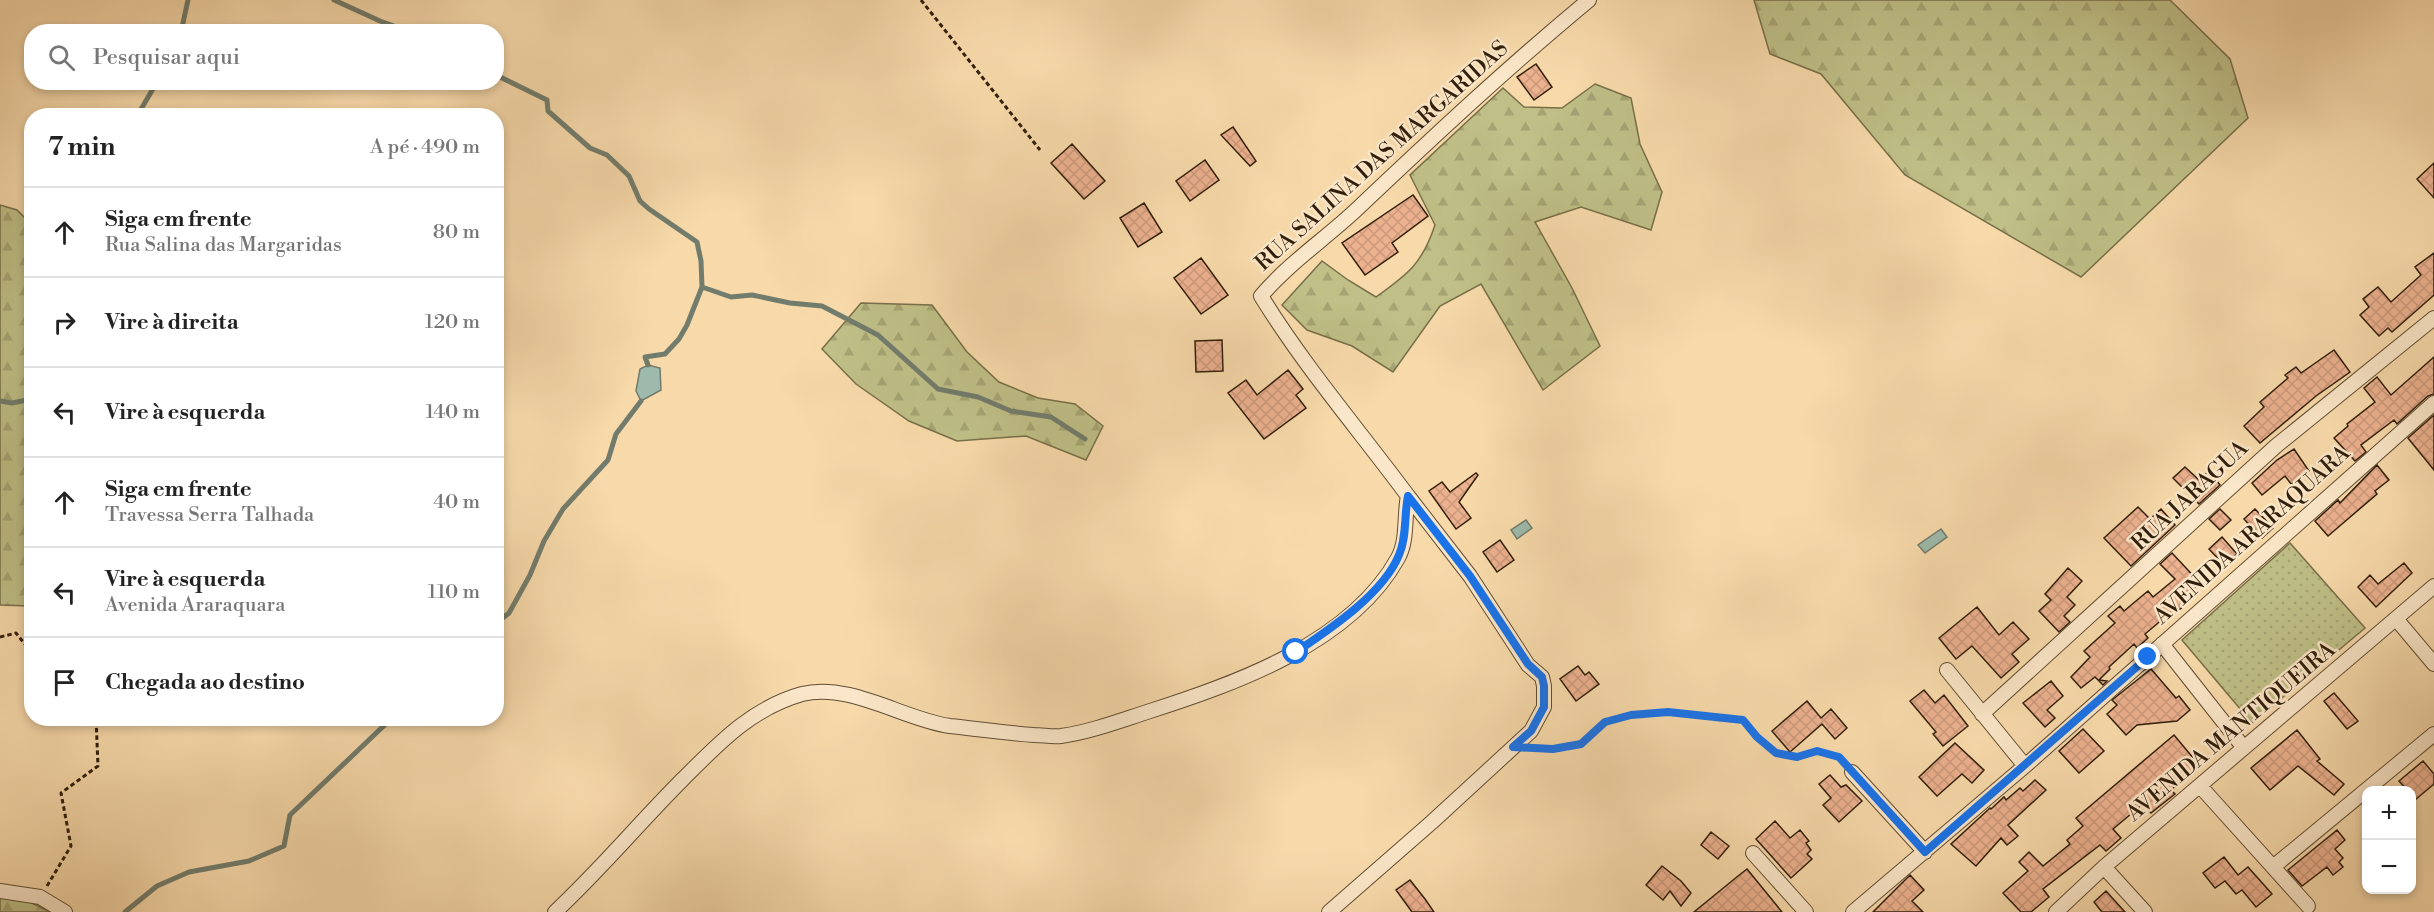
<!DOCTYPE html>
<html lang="pt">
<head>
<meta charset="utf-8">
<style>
	:root { --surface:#fff; --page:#f6f6f6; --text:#222; --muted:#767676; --line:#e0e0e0 }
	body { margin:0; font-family:"Libre Bodoni",serif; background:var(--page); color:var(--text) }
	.controls { position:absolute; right:18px; bottom:18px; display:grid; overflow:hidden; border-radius:12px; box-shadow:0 3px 9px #0003 }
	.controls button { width:54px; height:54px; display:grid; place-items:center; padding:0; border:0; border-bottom:2px solid var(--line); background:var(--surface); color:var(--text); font:30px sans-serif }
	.stop { position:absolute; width:18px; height:18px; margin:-14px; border:4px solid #1a73e8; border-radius:50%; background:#fff }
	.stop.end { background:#1a73e8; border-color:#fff; box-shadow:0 2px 6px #0008 }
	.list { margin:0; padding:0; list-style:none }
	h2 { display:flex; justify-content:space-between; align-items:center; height:78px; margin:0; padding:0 24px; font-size:26px }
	h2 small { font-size:20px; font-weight:400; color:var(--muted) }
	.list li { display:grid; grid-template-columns:39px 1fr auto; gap:18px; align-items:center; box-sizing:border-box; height:90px; padding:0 24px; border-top:2px solid var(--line) }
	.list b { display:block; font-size:22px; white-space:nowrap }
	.list p { margin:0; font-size:20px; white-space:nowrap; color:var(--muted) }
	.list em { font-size:20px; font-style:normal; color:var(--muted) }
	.icon { flex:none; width:33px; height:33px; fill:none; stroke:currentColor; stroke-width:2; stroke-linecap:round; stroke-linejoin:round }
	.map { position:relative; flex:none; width:2434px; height:912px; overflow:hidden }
	.search { position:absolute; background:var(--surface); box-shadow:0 3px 9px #0003; left:24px; top:24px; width:480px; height:66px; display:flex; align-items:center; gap:15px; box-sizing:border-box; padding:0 21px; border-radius:24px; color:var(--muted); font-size:22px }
	.panel { position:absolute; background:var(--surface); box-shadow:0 3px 9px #0003; left:24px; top:108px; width:480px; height:618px; border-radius:24px }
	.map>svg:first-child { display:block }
</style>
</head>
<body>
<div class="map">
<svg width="2434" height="912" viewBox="0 0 2434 912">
	<defs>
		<pattern id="forest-firs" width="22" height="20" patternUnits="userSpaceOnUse" patternTransform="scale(1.5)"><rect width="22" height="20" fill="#bfbf87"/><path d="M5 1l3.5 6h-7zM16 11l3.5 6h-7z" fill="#a5a473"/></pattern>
		<pattern id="park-dots" width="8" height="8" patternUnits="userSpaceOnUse" patternTransform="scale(1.5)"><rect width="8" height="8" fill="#bfbf87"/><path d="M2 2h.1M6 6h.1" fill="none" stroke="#a5a473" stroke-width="1.8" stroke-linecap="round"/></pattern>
		<pattern id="building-cross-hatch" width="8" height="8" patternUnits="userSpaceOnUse" patternTransform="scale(1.5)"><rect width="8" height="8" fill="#ecb18f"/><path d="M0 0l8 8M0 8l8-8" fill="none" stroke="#cb987a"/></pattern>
	</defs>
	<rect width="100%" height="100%" fill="#f7d9aa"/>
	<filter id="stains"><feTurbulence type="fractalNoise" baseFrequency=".00333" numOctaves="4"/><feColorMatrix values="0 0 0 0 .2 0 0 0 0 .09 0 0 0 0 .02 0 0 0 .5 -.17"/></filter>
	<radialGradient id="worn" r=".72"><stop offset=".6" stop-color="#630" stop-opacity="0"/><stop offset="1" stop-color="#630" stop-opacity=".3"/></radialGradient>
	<path fill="url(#forest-firs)" stroke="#786f49" stroke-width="1.5" d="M1754 0H2170L2230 59 2248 118 2081 277 1905 175 1821 74 1770 54Z
		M1595 84 1631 98 1640 144 1662 192 1651 230 1581 207 1535 222 1572 288 1600 346 1543 390 1481 284 1440 306 1393 372 1352 346 1307 330 1282 305 1322 261 1348 280 1376 297C1408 274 1422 264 1435 225L1410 175 1503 88 1524 107 1562 108Z
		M0 205 17 210 31 224V606L0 605Z
		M861 303 932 305 967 352 999 382 1038 398 1075 404 1103 426 1086 460 1026 436 957 441 909 421 856 384 822 349Z
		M10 892 50 912H0V895Z"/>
	<path fill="url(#park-dots)" stroke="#786f49" stroke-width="1.5" d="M2290 543 2365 628 2252 723 2182 640Z"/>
	<path fill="#9dbaac" stroke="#727c6c" stroke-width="1.5" d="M648 365 660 368 661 390 641 401 636 391 640 369Z
		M1526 520 1532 528 1517 539 1511 530Z
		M1941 529 1947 537 1925 553 1918 545Z"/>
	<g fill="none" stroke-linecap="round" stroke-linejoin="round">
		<path stroke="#727c6c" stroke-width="5" d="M334 0 380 21 411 32
			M181 32 188 0
			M496 75 547 100 548 111 590 148 607 155 629 176 640 201 649 209 697 242 701 261 702 287 687 325 679 339 665 354 645 357 648 365
			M137 116 157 82
			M702 287 731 297 752 295 790 303 822 306 878 335 938 389 978 397 1011 411 1051 417 1085 439
			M0 401 12 403 32 399
			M496 623 509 613 530 575 544 541 563 509 608 460 616 434 641 401
			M125 912 157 886 189 872 249 861 284 846 290 815 392 718"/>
	</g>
	<path fill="url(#building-cross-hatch)" stroke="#311f0b" stroke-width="1.5" d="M1536 64 1552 87 1534 100 1517 77Z
		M1233 127 1256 161 1250 166 1221 135Z
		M1072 144 1105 181 1084 199 1051 163Z
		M1205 160 1219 180 1190 201 1176 181Z
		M2434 163V198L2417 179Z
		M1413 195 1428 216 1392 243 1398 252 1365 275 1342 243Z
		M1144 203 1162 232 1138 247 1120 218Z
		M2434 253V295L2392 332 2388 328 2379 336 2360 315 2369 307 2363 299 2378 287 2391 302 2421 275 2415 267Z
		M1201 258 1228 295 1201 314 1174 278Z
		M1222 340 1223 371 1196 372 1195 341Z
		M2334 350 2350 372 2316 396 2260 443 2244 426 2264 407 2260 402 2288 378 2285 375 2296 367 2301 373Z
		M2434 357V394L2428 396 2397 424 2394 420 2361 445 2366 452 2355 461 2334 438 2348 426 2347 424 2375 402 2364 388 2377 377 2391 395Z
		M1288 370 1303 389 1296 395 1306 408 1264 439 1228 393 1246 380 1257 395Z
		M2434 415V470L2408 438Z
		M2294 449 2309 471 2291 484 2285 476 2262 495 2252 483 2277 460Z
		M2377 465 2389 480 2375 491 2377 494 2328 536 2315 521 2338 500 2340 503Z
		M2185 467 2199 480 2209 471 2220 485 2199 504 2173 478Z
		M1476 473 1478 475 1459 502 1471 518 1456 529 1429 491 1442 482 1450 492Z
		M2138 507 2150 519 2161 509 2175 525 2131 566 2104 538Z
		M2220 509 2231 520 2220 530 2209 519Z
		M2255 509 2273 528 2262 538 2244 519Z
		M2222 537 2237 554 2225 566 2209 549Z
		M1500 540 1514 560 1497 572 1483 552Z
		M2172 553 2200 583 2180 601 2184 606 2172 615 2170 613 2145 634 2148 638 2137 648 2134 644 2109 667 2110 669 2099 680 2107 681 2103 685 2095 677 2081 688 2071 677 2090 657 2084 651 2115 623 2108 616 2120 606 2124 611 2148 591 2153 597 2175 579 2160 564Z
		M2404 563 2412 573 2376 607 2358 587 2370 575 2378 584Z
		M2068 568 2082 581 2067 597 2075 605 2064 616 2070 622 2059 632 2039 611 2051 600 2045 594Z
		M1977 607 1999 635 2013 622 2029 639 2012 654 2019 662 2001 678 1972 646 1956 659 1939 638Z
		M1578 666 1585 675 1589 672 1599 684 1576 701 1560 679Z
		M2151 669 2176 698 2179 696 2190 710 2177 721 2137 725 2126 735 2107 714 2117 705 2112 700Z
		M2051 681 2063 696 2047 710 2055 718 2045 727 2023 703Z
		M1924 690 1935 703 1944 695 1968 726 1943 746 1933 734 1936 732 1910 701Z
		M2334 693 2358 721 2347 729 2324 701Z
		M1807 701 1821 718 1831 709 1847 728 1835 739 1822 724 1790 752 1772 731Z
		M2083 729 2104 751 2079 773 2059 751Z
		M2297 730 2320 759 2317 761 2344 784 2334 795 2298 766 2270 790 2251 768Z
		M2174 735 2199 765 2171 790 2175 794 2151 813 2143 804 2113 829 2121 838 2106 851 2100 845 2043 889 2049 897 2031 912H2021L2003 893 2028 871 2019 862 2029 852 2043 866 2070 844 2067 840 2083 826 2076 818Z
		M1955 743 1984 770 1972 783 1962 774 1937 796 1919 777Z
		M2423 761 2434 774V784L2415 800 2412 796V790H2407L2399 781Z
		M1830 775 1841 787 1846 785 1862 801 1839 822 1823 805 1831 798 1819 784Z
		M2035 780 2046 790 2008 825 2018 836 2007 845 2001 838 1976 866 1951 844 1990 808 1991 809 2004 797 2006 800 2020 788 2023 791Z
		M1775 821 1790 838 1800 830 1809 841 1806 843 1811 850 1807 854 1812 859 1791 878 1756 839Z
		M2337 830 2345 840 2335 849 2343 858 2339 862 2343 867 2333 875 2327 867 2302 886 2288 870Z
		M1711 832 1729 846 1718 859 1701 845Z
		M2224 857 2238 875 2248 867 2272 894 2256 907 2242 890 2236 894 2225 881 2215 888 2203 873Z
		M1662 866 1681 881 1691 893 1681 906 1670 891 1663 900 1646 885Z
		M1747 869 1782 912H1694L1738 876Z
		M1910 875 1924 890 1912 901 1923 912H1873Z
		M1410 880 1425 899 1434 912H1412L1396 890Z
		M2106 891 2125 912H2102L2094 902Z"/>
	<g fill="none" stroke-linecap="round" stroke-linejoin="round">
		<g stroke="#624e33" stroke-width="16">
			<path id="minor" d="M2397 620 2434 664
				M2162 644 2244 748
				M1947 670 2025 766
				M1982 714 2276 446 2434 318
				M1852 772 1925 852
				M2200 786 2308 906
				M1753 853 1806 912
				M2104 867 2145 912
				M2273 867 2434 734
				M0 891 40 897 65 912
				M555 912C600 870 640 822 683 779 719 743 752 708 802 694 850 682 905 720 950 726 978 729 1006 733 1034 735 1043 735 1052 737 1061 736 1090 732 1119 721 1147 712 1235 684 1351 643 1398 558 1408 540 1404 515 1408 496 1359 430 1304 366 1261 296 1289 263 1325 239 1356 210 1432 138 1508 67 1589 0
				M1329 912 1432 822 1531 731 1544 707V686L1542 677 1528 665 1470 576 1408 496
				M1853 912 2025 766 2434 403
				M2056 912 2104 867 2434 586"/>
		</g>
		<path stroke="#311f0b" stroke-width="3" stroke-dasharray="4.5 3" stroke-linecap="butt" d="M921 0 1040 150
			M0 637 16 633 32 653
			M1535 748 1553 749 1582 744 1605 722 1631 715 1668 712 1743 720C1752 731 1763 746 1776 753 1797 764 1825 741 1842 761
			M47 886 71 846 61 793 98 766 96 718"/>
		<use href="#minor" stroke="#fae6c8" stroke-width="14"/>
	</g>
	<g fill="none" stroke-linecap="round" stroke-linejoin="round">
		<path stroke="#1a73e8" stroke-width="8" d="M1296 652C1330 629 1383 594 1399 555 1407 537 1404 515 1408 496L1470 576 1528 664 1542 677 1544 686V707L1531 731 1513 747 1553 749 1581 744 1605 722 1631 715 1668 712 1743 720 1757 737 1776 753 1797 757 1817 751 1839 757 1925 852 2148 657"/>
	</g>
	<g text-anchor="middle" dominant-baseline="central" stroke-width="5" stroke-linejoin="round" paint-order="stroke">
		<g font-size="22" fill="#311f0b" stroke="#fae6c8">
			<text transform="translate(1382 156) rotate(-42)">RUA SALINA DAS MARGARIDAS</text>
			<text transform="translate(2190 496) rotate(-43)">RUA JARAGUA</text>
			<text transform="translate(2252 535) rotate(-42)">AVENIDA ARARAQUARA</text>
			<text transform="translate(2231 732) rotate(-40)">AVENIDA MANTIQUEIRA</text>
		</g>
	</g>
	<rect width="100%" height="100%" filter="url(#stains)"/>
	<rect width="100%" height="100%" fill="url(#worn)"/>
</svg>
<div class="controls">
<button>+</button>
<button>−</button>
</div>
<div class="stop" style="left:1296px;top:652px"></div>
<div class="stop end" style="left:2148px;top:657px"></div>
<div class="search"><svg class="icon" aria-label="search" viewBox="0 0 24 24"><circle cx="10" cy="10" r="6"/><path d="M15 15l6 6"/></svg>Pesquisar aqui</div>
<section class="panel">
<h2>7 min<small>A pé · 490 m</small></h2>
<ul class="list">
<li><svg class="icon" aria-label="ahead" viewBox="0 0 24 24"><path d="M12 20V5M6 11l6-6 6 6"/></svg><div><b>Siga em frente</b><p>Rua Salina das Margaridas</p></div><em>80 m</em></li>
<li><svg class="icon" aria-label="right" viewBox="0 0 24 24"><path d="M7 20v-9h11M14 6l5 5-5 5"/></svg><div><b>Vire à direita</b></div><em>120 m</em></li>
<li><svg class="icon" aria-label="left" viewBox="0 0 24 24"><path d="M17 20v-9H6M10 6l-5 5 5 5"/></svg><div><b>Vire à esquerda</b></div><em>140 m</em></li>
<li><svg class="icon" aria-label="ahead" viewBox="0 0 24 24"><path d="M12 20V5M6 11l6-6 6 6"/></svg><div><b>Siga em frente</b><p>Travessa Serra Talhada</p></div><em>40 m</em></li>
<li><svg class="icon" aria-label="left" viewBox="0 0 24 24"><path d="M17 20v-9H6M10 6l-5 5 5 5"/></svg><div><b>Vire à esquerda</b><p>Avenida Araraquara</p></div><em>110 m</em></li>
<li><svg class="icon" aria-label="arrive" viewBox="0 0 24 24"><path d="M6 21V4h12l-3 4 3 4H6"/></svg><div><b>Chegada ao destino</b></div></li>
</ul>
</section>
</div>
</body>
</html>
